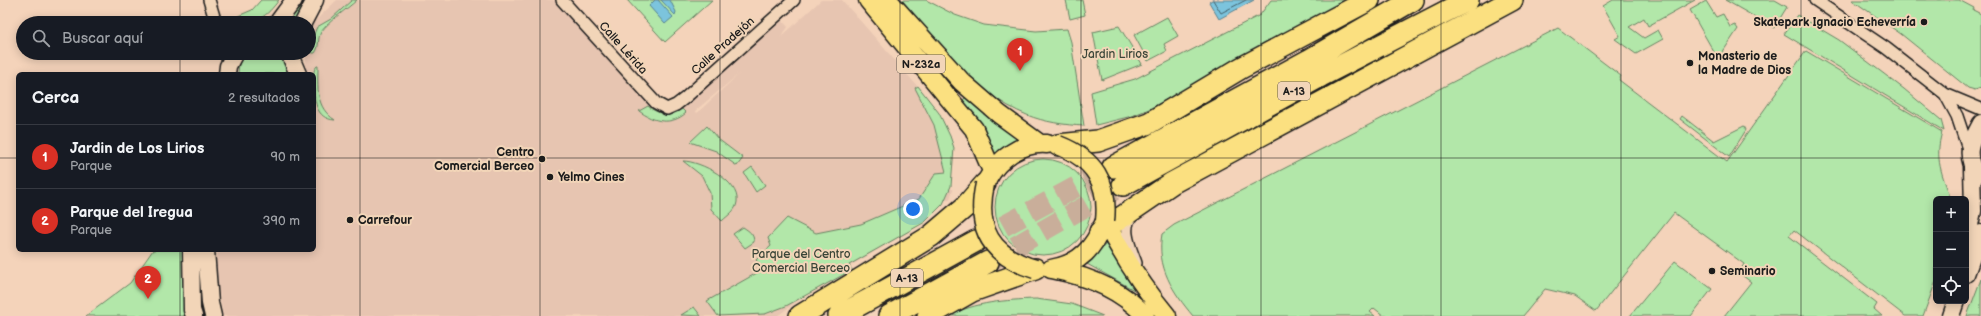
<!DOCTYPE html>
<html lang="es">
<head>
<meta charset="utf-8">
<style>
	:root { --surface:#171b24; --page:#242831; --text:#f1f3f6; --muted:#9ea1a6; --line:#363941; --accent:#d93025 }
	body { margin:0; font-family:"Balsamiq Sans",sans-serif; background:var(--page); color:var(--text) }
	.controls { position:absolute; right:12px; bottom:12px; display:grid; overflow:hidden; border-radius:6px; box-shadow:0 2px 10px #0003 }
	.controls button { width:36px; height:36px; display:grid; place-items:center; padding:0; border:0; border-bottom:1px solid var(--line); background:var(--surface); color:var(--text); font:20px sans-serif }
	.you { position:absolute; left:913px; top:209px; width:14px; height:14px; margin:-10px; border:3px solid #fff; border-radius:50%; background:#1a73e8; box-shadow:0 0 0 6px #1a73e833 }
	.badge { display:grid; place-items:center; width:26px; height:26px; border-radius:50%; background:var(--accent); color:#fff; font-size:13px; font-weight:700 }
	.pin { position:absolute; translate:-50% -33px; filter:drop-shadow(0 1px 2px #0008) }
	.pin::after { content:''; position:absolute; top:21px; width:14px; height:12px; background:inherit; clip-path:polygon(0 0,100% 0,50% 100%) }
	.list { margin:0; padding:0; list-style:none }
	h2 { display:flex; justify-content:space-between; align-items:center; height:52px; margin:0; padding:0 16px; font-size:17px }
	h2 small { font-size:13px; font-weight:400; color:var(--muted) }
	.list li { display:grid; grid-template-columns:26px 1fr auto; gap:12px; align-items:center; box-sizing:border-box; height:64px; padding:0 16px; border-top:1px solid var(--line) }
	.list b { display:block; font-size:15px; white-space:nowrap }
	.list p { margin:0; font-size:13px; white-space:nowrap; color:var(--muted) }
	.list em { font-size:13px; font-style:normal; color:var(--muted) }
	.icon { flex:none; width:22px; height:22px; fill:none; stroke:currentColor; stroke-width:2; stroke-linecap:round; stroke-linejoin:round }
	.map { position:relative; flex:none; width:1981px; height:316px; overflow:hidden }
	.search { position:absolute; background:var(--surface); box-shadow:0 2px 10px #0003; left:16px; top:16px; width:300px; height:44px; display:flex; align-items:center; gap:10px; box-sizing:border-box; padding:0 14px; border-radius:22px; color:var(--muted); font-size:15px }
	.panel { position:absolute; background:var(--surface); box-shadow:0 2px 10px #0003; left:16px; top:72px; width:300px; height:180px; border-radius:6px }
	.map>svg:first-child { display:block }
</style>
</head>
<body>
<div class="map">
<svg width="1981" height="316" viewBox="0 0 1981 316">
	<rect width="100%" height="100%" fill="#f4d3ba"/>
	<filter id="ink" filterUnits="userSpaceOnUse"><feTurbulence type="fractalNoise" baseFrequency=".025" numOctaves="2"/><feDisplacementMap in="SourceGraphic" scale="8" xChannelSelector="R" yChannelSelector="G"/><feConvolveMatrix kernelMatrix="1 2 1 2 8 2 1 2 1" color-interpolation-filters="sRGB"/></filter>
	<g filter="url(#ink)">
		<path fill="#e7c5b1" fill-rule="evenodd" d="M337 0H563L667 109 777 15 788 27 781 37 821 0H842L926 96 939 113 950 136 954 148 950 189H953L950 199H946L943 204 925 222 831 277 777 316H223L215 269 217 250H314V74H306V53H309V31L316 20ZM740 73 697 113 695 112V111Z"/>
		<path fill="#b2e7a9" stroke="#678262" d="M261 0H279C266 17 258 23 236 23L238 16 252 10Z
			M352 0H357C346 10 330 20 321 32 317 39 320 47 315 53H312L311 40 317 27 331 19Z
			M627 0H712L665 42Z
			M902 0H926L955 15 984 25 1036 31 1067 29 1071 42 1084 126C1065 125 1044 122 1027 115 974 94 938 41 902 0Z
			M1066 0H1082L1085 15 1070 19Z
			M1271 0H1350L1149 109 1132 116 1096 125 1091 92 1135 79 1260 15Z
			M1613 0H1695L1648 26 1644 18 1629 27 1644 38 1658 30 1663 39 1636 54 1615 39 1620 36 1603 6Z
			M1725 0H1775L1787 7 1774 28Z
			M1852 0H1959L1974 8 1973 10 1981 14V88L1975 90 1968 88 1901 34Z
			M1706 1 1716 17 1723 14 1730 27 1735 25 1738 29 1718 59 1690 10Z
			M304 2 306 3 296 23H287Z
			M1797 15 1839 40 1904 89 1941 120 1944 131 1784 34Z
			M1167 17 1178 36 1164 44 1167 51 1148 61 1134 35Z
			M1119 26 1142 64 1102 80 1093 32Z
			M1558 28 1621 76 1619 80 1727 162 1806 51 1942 132C1934 159 1942 174 1951 199H1936V281L1923 316H1905L1794 230 1789 236 1877 304 1874 309 1882 316H1724L1751 282 1739 273 1744 264 1674 213 1596 311 1575 296 1545 289 1523 316H1384L1374 308 1370 312 1375 316H1193C1173 292 1156 267 1162 234L1174 225Z
			M246 53H283L290 74H238L239 63Z
			M317 66H318C318 88 315 107 335 120 315 119 314 99 314 83 314 77 312 71 317 66Z
			M918 86 939 113 950 136 954 148 951 186 943 204 925 222 849 265 852 270 786 306 765 314 718 316 707 301 764 269 756 260 771 246 768 238 787 218 816 233 861 224 919 199 936 173 946 172 934 125 915 88Z
			M966 97 1019 139 994 156 962 101Z
			M648 106C658 115 670 116 682 109L686 113C671 126 654 122 639 111Z
			M1682 116 1714 141 1744 126 1746 130 1729 157 1680 119Z
			M707 126 718 139 743 158 737 166 716 151 690 142Z
			M995 207a48 48 0 1 1 96 0a48 48 0 1 1-96 0Z
			M683 161C700 161 740 181 737 202 736 211 728 215 722 221L711 209 710 193 702 176Z
			M752 167 765 185 756 192 744 173Z
			M743 227C749 231 754 234 754 242L745 248 733 234Z
			M1107 243 1134 290 1087 264Z
			M153 250H186L188 316H86L130 283Z
			M1675 261 1712 289 1691 316H1630Z
			M1981 279V316H1967Z
			M1036 299 1072 304 1103 316H948C976 302 1005 300 1036 299Z
			M694 307 701 316 681 315Z"/>
		<path fill="#7cc4dd" stroke="#568190" d="M655 0H658L673 17 665 24 649 6Z
			M661 0H670L676 12 675 15Z
			M1212 0H1254L1219 19 1209 2Z"/>
		<g fill="none" stroke-linecap="round" stroke-linejoin="round">
			<path stroke="#425f69" stroke-width="1" d="M1213 0 1221 13 1246 0"/>
			<path stroke="#c9ae9a" stroke-width="21" stroke-dasharray="21 10" stroke-linecap="butt" d="M976 241 1113 167
				M988 262 1123 185"/>
			<g stroke="#1c1c1c" stroke-width="14">
				<path id="street" d="M209 0 216 23
					M562 0 656 103 667 109 676 105 685 98 794 0
					M1815 0 1886 48 1945 94 1981 109
					M1945 94 1957 116 1969 152
					M1134 214C1119 225 1131 249 1136 263"/>
			</g>
			<g stroke="#1c1c1c" stroke-width="19">
				<path id="secondary" d="M277 23 294 0
					M303 23 315 0
					M289 53 298 74
					M227 74 228 66 235 53
					M1977 175C1964 154 1970 143 1981 123
					M1966 243 1973 211 1972 167
					M191 250 192 310 194 316
					M206 250 210 303 213 316
					M1966 274 1981 233
					M1951 316 1956 301"/>
			</g>
			<g stroke="#1c1c1c" stroke-width="21">
				<path id="primary" d="M868 0 974 129 992 171
					M888 0 962 82 999 114 1040 144
					M987 180C999 158 1021 142 1047 144
					M1105 221C1122 255 1143 287 1167 316
					M1051 269C1081 264 1094 247 1105 221
					M1052 269C1086 276 1122 289 1145 316"/>
			</g>
			<g stroke="#1c1c1c" stroke-width="24">
				<path id="highway" d="M1058 145 1098 141 1149 123 1241 68 1369 0
					M1113 167 1309 60 1413 0
					M1123 185 1321 76 1468 0
					M1100 232 1172 183 1512 0
					M800 316 931 236 965 207 985 184
					M839 316 976 241
					M889 316 988 262
					M928 316 972 291 1035 269"/>
			</g>
			<use href="#street" stroke="#f2d5b8" stroke-width="11"/>
			<use href="#secondary" stroke="#f2d5b8" stroke-width="16"/>
			<use href="#primary" stroke="#fbe080" stroke-width="18"/>
			<use href="#highway" stroke="#fbe080" stroke-width="21"/>
			<g stroke="#1c1c1c" stroke-width="21" stroke-linecap="butt">
				<path id="primary-bridge" d="M1058 145C1094 159 1109 182 1105 221
					M985 184C975 229 991 256 1035 269"/>
			</g>
			<use href="#primary-bridge" stroke="#fbe080" stroke-width="18"/>
		</g>
	</g>
	<path fill="none" stroke="#1c1c1c" stroke-width="1" stroke-opacity="0.55" d="M180 0V23M360 0V316M540 0V316M720 0V316M900 0V316M1081 0V316M1261 0V316M1441 0V316M1621 0V316M1801 0V316M180 53V74M0 158H18M314 158H1981M180 250V316"/>
	<g fill="#1c1c1c" stroke="#f2d5b8" stroke-width="1.5">
		<circle cx="1924" cy="22" r="4"/>
		<circle cx="1690" cy="63" r="4"/>
		<circle cx="542" cy="159" r="4"/>
		<circle cx="550" cy="177" r="4"/>
		<circle cx="350" cy="220" r="4"/>
		<circle cx="1712" cy="271" r="4"/>
	</g>
	<g text-anchor="middle" dominant-baseline="central" stroke-width="4" stroke-linejoin="round" paint-order="stroke">
		<g fill="#f2d5b8" stroke="#5c544b" stroke-width="1">
			<rect x="897" y="55" width="48" height="18" rx="3"/>
			<rect x="1278" y="82" width="32" height="18" rx="3"/>
			<rect x="891" y="269" width="32" height="18" rx="3"/>
		</g>
		<g font-size="11" font-weight="bold" fill="#1c1c1c">
			<text x="921" y="64">N-232a</text>
			<text x="1294" y="91">A-13</text>
			<text x="907" y="278">A-13</text>
		</g>
		<g font-size="12" font-weight="bold" fill="#1c1c1c" stroke="#f2d5b8" text-anchor="start">
			<text x="1916" y="22" text-anchor="end">Skatepark Ignacio Echeverría</text>
			<text x="1698" y="56">Monasterio de<tspan x="1698" dy="14">la Madre de Dios</tspan></text>
			<text x="534" y="152" text-anchor="end">Centro<tspan x="534" dy="14">Comercial Berceo</tspan></text>
			<text x="558" y="177">Yelmo Cines</text>
			<text x="358" y="220">Carrefour</text>
			<text x="1720" y="271">Seminario</text>
		</g>
		<g font-size="12" fill="#1c1c1c" stroke="#f2d5b8">
			<text transform="translate(723 46) rotate(-42)">Calle Pradejón</text>
			<text transform="translate(623 48) rotate(48)">Calle Lérida</text>
		</g>
		<g font-size="12" fill="#3a4538" stroke="#f2d5b8">
			<text x="1115" y="54">Jardin Lirios</text>
			<text x="801" y="254">Parque del Centro<tspan x="801" dy="14">Comercial Berceo</tspan></text>
		</g>
	</g>
</svg>
<div class="controls">
<button>+</button>
<button>−</button>
<button><svg class="icon" aria-label="locate" viewBox="0 0 24 24"><circle cx="12" cy="12" r="6"/><path d="M12 2v4M12 18v4M2 12h4M18 12h4"/></svg></button>
</div>
<div class="you"></div>
<div class="pin badge" style="left:1020px;top:71px">1</div>
<div class="pin badge" style="left:148px;top:299px">2</div>
<div class="search"><svg class="icon" aria-label="search" viewBox="0 0 24 24"><circle cx="10" cy="10" r="6"/><path d="M15 15l6 6"/></svg>Buscar aquí</div>
<section class="panel">
<h2>Cerca<small>2 resultados</small></h2>
<ul class="list">
<li><span class="badge">1</span><div><b>Jardin de Los Lirios</b><p>Parque</p></div><em>90 m</em></li>
<li><span class="badge">2</span><div><b>Parque del Iregua</b><p>Parque</p></div><em>390 m</em></li>
</ul>
</section>
</div>
</body>
</html>
